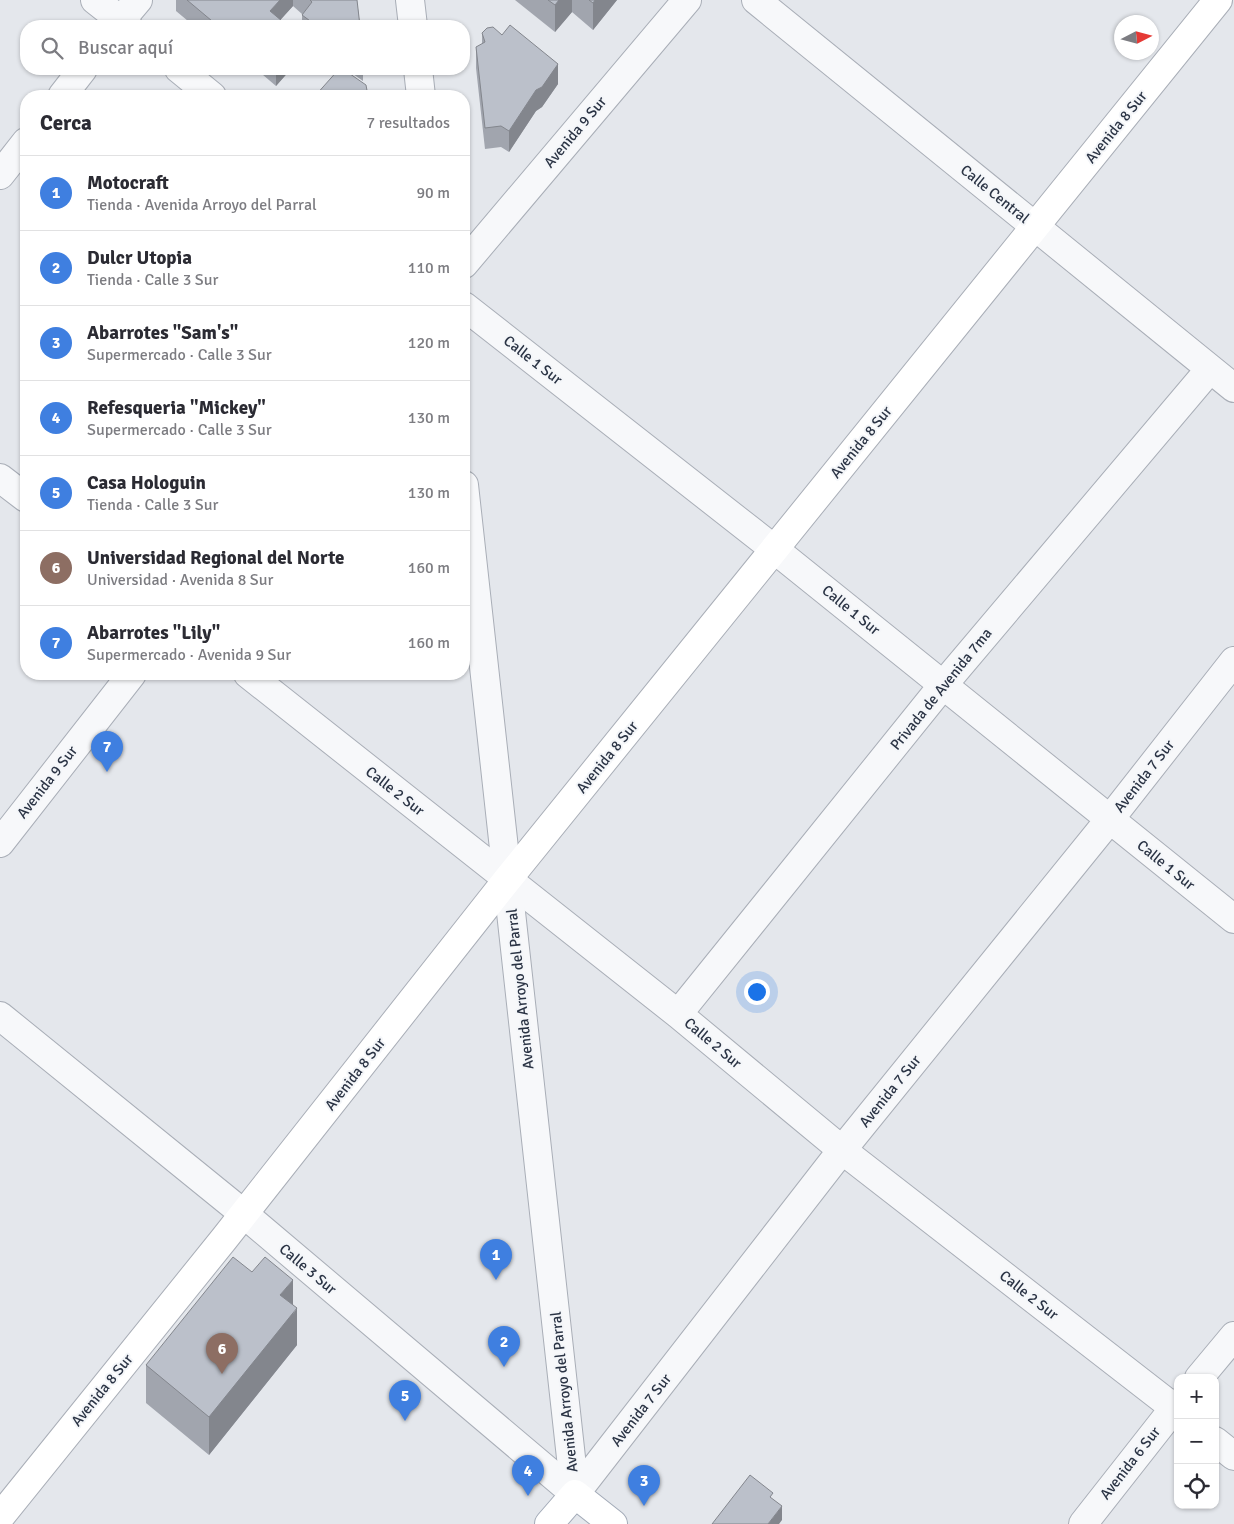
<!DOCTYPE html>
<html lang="es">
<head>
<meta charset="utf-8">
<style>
	:root { --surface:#fff; --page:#f7f7f7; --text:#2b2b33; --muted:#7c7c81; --line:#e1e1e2; --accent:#0b8043 }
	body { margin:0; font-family:Signika,sans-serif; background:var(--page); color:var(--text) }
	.controls { position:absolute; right:15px; bottom:15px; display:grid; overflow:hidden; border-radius:10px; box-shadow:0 1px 4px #0004 }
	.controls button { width:45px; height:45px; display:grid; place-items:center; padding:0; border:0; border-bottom:1px solid var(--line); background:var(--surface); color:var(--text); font:25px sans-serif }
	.compass { position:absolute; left:1114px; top:15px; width:45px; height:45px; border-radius:50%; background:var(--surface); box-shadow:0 1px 4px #0004; rotate:84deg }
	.you { position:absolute; left:756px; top:991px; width:18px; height:18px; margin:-12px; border:4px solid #fff; border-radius:50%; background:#1a73e8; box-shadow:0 0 0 8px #1a73e833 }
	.badge { display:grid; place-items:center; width:32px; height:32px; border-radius:50%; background:var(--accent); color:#fff; font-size:16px; font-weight:700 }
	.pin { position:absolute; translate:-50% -41px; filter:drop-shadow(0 1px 2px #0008) }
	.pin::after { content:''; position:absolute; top:26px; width:18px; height:15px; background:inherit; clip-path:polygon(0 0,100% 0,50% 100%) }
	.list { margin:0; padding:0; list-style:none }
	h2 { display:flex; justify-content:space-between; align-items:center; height:65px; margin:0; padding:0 20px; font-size:21px }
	h2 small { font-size:16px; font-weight:400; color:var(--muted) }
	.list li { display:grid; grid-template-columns:32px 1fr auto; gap:15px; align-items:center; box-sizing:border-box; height:75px; padding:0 20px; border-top:1px solid var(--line) }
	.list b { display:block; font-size:19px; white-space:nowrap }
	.list p { margin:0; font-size:16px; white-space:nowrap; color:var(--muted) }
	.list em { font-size:16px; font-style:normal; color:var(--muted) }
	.icon { flex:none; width:28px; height:28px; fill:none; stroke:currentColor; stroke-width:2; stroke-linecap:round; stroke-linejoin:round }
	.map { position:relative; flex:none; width:1234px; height:1524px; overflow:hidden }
	.search { position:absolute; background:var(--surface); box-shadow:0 1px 4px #0004; left:20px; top:20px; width:450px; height:55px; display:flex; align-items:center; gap:12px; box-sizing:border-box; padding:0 18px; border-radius:20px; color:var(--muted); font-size:19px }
	.panel { position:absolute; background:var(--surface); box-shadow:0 1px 4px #0004; left:20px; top:90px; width:450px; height:590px; border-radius:20px }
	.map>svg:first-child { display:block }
</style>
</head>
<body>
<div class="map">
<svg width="1234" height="1524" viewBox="0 0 1234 1524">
	<rect width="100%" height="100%" fill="#e4e7ec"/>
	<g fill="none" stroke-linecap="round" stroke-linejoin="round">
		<g stroke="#a9aeb7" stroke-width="30">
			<path id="minor" d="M95 0 128 26
				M756 0 1234 388
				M179 69 212 96
				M464 264 687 0
				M464 306 774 549 1234 919
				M0 478 26 498
				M248 674 678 1014 842 1150 1178 1411
				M0 843 132 674
				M678 1014 943 685 1210 369
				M0 1016 244 1214 575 1494 842 1150 1110 819 1234 661
				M1199 1378 1234 1336
				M1215 1441 1234 1456
				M1083 1524 1178 1403"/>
		</g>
		<g stroke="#a9aeb7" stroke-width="30">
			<path id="tertiary" d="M410 0 413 26
				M116 26 138 0
				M418 69 421 96
				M62 96 83 69
				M0 175 26 142
				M464 485 575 1494"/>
		</g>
		<g stroke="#a9aeb7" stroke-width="30">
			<path id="secondary" d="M0 1517 224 1239 507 880 1218 0"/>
		</g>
		<g stroke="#a3abb8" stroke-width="30">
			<path id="primary" d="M549 1524 575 1494 613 1524"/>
		</g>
		<use href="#minor" stroke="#f7f8fa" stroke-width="28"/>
		<use href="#tertiary" stroke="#f7f8fa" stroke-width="28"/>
		<use href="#secondary" stroke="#fff" stroke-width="28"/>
		<use href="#primary" stroke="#fff" stroke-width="28"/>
	</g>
	<path fill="#a1a5ae" d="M176 0H357L360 26H302V14L293 6 280 20 288 26H194L176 11Z
		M515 0H617L593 30 572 12 555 32Z
		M482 33 558 84 542 107 536 111 509 152 501 147 485 149 476 68V47L482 44Z
		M256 69H291L276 86Z
		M346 69H363V81Z
		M293 1304 297 1345 209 1455 146 1403V1365Z"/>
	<path fill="#83868d" d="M280 0H293V6L275 26 270 11Z
		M559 0H572V12L555 32V5Z
		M595 0H617L593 30V3Z
		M558 64V84L542 107 536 111 509 152V131L536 90Z
		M276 69H291L276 86Z
		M293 1280V1314L297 1308V1345L209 1455V1417L280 1295Z
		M782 1506V1520L779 1524H768Z"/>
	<path fill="#bbc0ca" stroke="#83868d" d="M187 0H280L270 11 288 26H218Z
		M310 0H357L360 26H317L302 15 312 2Z
		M548 0H559L555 5Z
		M589 0H595L593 3Z
		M510 25 558 64 542 87 536 90 509 131 501 126 485 128 476 47 485 42 482 33 487 28 493 27 502 35Z
		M339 69H343L366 85 368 96H315Z
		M233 1257 252 1272 265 1257 293 1280 280 1295 297 1308 209 1417 146 1365Z
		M750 1475 773 1493 770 1497 782 1506 768 1524H712Z"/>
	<g text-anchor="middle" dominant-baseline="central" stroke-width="4" stroke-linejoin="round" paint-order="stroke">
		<g font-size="15" fill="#2b3445" stroke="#f4f6f9">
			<text transform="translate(1116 127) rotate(-51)">Avenida 8 Sur</text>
			<text transform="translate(575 132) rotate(-50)">Avenida 9 Sur</text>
			<text transform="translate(995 194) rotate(39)">Calle Central</text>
			<text transform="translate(533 360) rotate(38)">Calle 1 Sur</text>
			<text transform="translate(861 442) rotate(-51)">Avenida 8 Sur</text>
			<text transform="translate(851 610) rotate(39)">Calle 1 Sur</text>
			<text transform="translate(941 689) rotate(-51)">Privada de Avenida 7ma</text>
			<text transform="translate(607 757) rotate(-51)">Avenida 8 Sur</text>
			<text transform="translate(1144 776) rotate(-52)">Avenida 7 Sur</text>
			<text transform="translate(47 782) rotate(-52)">Avenida 9 Sur</text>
			<text transform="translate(395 791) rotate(38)">Calle 2 Sur</text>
			<text transform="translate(1166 865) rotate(39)">Calle 1 Sur</text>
			<text transform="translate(520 989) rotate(-96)">Avenida Arroyo del Parral</text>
			<text transform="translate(713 1043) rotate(40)">Calle 2 Sur</text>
			<text transform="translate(355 1074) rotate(-52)">Avenida 8 Sur</text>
			<text transform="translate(890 1091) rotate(-51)">Avenida 7 Sur</text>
			<text transform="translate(308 1269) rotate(40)">Calle 3 Sur</text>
			<text transform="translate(1029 1295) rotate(38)">Calle 2 Sur</text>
			<text transform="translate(102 1390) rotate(-51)">Avenida 8 Sur</text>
			<text transform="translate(564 1392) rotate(-96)">Avenida Arroyo del Parral</text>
			<text transform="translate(641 1410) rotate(-52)">Avenida 7 Sur</text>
			<text transform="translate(1130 1463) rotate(-52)">Avenida 6 Sur</text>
		</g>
	</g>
</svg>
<div class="controls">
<button>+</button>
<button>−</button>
<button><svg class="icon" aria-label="locate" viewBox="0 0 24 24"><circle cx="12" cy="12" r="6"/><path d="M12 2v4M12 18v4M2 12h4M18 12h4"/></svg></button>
</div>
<svg class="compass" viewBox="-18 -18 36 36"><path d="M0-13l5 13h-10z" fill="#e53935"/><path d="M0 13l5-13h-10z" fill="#7c7c81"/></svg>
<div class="you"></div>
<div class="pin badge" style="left:496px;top:1280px;background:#3f7fe0">1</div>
<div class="pin badge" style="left:504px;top:1367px;background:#3f7fe0">2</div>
<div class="pin badge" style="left:644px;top:1506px;background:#3f7fe0">3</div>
<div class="pin badge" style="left:528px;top:1496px;background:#3f7fe0">4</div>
<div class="pin badge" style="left:405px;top:1421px;background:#3f7fe0">5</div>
<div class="pin badge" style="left:222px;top:1374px;background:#8d6e63">6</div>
<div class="pin badge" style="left:107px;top:772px;background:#3f7fe0">7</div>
<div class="search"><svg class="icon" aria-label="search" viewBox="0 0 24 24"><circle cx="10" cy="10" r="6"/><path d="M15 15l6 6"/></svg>Buscar aquí</div>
<section class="panel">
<h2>Cerca<small>7 resultados</small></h2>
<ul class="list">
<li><span class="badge" style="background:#3f7fe0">1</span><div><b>Motocraft</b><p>Tienda · Avenida Arroyo del Parral</p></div><em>90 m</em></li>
<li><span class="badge" style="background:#3f7fe0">2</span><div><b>Dulcr Utopia</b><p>Tienda · Calle 3 Sur</p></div><em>110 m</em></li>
<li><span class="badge" style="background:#3f7fe0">3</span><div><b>Abarrotes &quot;Sam's&quot;</b><p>Supermercado · Calle 3 Sur</p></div><em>120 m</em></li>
<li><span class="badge" style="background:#3f7fe0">4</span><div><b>Refesqueria &quot;Mickey&quot;</b><p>Supermercado · Calle 3 Sur</p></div><em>130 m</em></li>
<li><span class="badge" style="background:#3f7fe0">5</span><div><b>Casa Hologuin</b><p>Tienda · Calle 3 Sur</p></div><em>130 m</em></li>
<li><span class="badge" style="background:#8d6e63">6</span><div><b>Universidad Regional del Norte</b><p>Universidad · Avenida 8 Sur</p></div><em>160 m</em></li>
<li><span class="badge" style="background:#3f7fe0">7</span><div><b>Abarrotes &quot;Lily&quot;</b><p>Supermercado · Avenida 9 Sur</p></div><em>160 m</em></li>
</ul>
</section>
</div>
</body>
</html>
